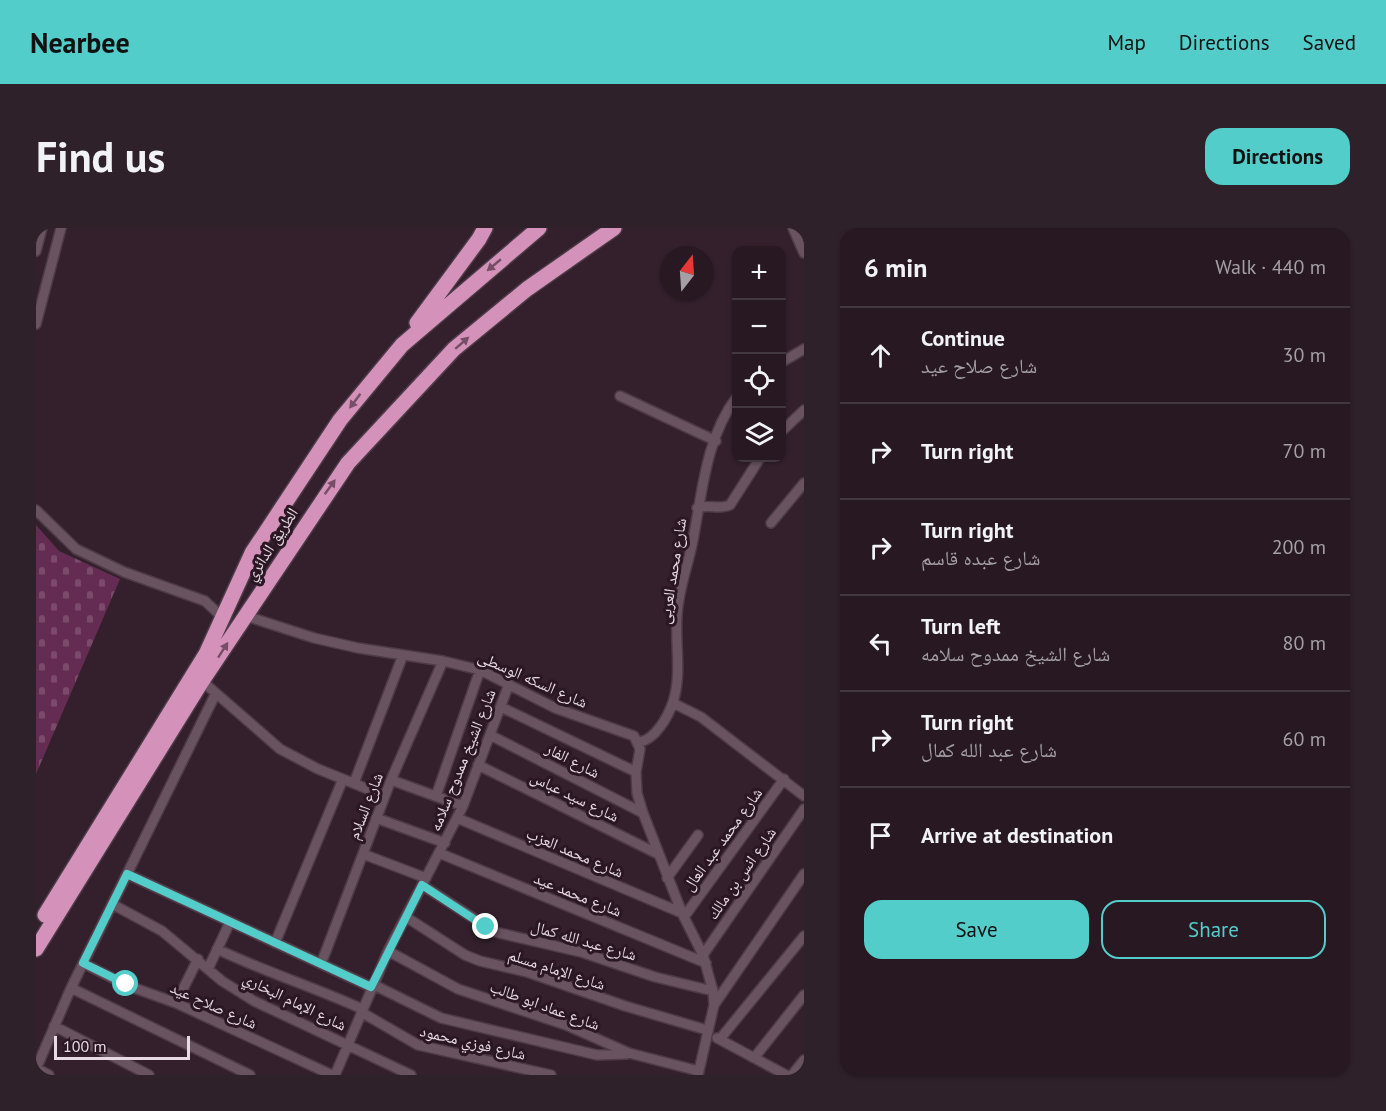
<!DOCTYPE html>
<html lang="en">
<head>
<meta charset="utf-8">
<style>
	:root { --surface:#271822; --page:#2f212a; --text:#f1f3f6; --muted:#a4a0a5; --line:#433740; --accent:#53cdca }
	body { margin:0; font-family:"PT Sans","Noto Naskh Arabic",sans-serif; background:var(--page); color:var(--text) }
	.controls { position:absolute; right:18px; top:18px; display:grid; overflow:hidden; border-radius:12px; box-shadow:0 2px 4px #0004 }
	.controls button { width:54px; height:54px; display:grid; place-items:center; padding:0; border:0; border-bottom:2px solid var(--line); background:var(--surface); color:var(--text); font:30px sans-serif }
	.compass { position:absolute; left:624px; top:18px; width:54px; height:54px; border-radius:50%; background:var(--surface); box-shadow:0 2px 4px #0004; rotate:17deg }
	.scale { position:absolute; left:18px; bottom:15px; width:136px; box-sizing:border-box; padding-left:6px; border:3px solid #e7dae2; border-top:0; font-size:16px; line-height:21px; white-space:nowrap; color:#e7dae2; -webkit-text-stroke:4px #2a1723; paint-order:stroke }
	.stop { position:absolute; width:18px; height:18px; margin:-14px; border:4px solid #53cdca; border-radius:50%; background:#fff }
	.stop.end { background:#53cdca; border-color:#fff; box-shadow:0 2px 6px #0008 }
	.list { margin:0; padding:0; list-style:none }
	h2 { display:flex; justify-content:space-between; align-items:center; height:78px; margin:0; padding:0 24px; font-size:26px }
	h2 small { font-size:20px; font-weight:400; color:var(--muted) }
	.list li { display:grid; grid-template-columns:39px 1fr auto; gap:18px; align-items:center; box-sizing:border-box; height:96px; padding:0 24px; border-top:2px solid var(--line) }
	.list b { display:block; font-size:22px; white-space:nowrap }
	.list p { margin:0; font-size:20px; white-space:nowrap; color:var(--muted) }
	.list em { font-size:20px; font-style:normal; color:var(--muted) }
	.actions { display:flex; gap:12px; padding:18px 24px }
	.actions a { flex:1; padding:14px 0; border:2px solid var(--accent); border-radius:18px; text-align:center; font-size:21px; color:var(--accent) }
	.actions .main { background:var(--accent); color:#111 }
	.icon { flex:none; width:33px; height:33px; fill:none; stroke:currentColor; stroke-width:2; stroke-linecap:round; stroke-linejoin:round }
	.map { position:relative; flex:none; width:768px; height:847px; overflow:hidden; border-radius:18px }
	header { display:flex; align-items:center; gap:36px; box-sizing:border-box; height:84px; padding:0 30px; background:var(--accent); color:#111 }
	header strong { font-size:28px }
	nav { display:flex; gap:33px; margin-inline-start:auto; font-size:21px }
	.intro { display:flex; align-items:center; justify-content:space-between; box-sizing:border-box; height:144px; padding:0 36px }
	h1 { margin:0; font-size:42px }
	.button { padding:15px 27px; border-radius:18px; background:var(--accent); color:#111; font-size:21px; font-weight:700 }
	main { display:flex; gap:36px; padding:0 36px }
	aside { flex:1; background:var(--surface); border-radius:18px; box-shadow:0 2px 4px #0004 }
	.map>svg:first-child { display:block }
</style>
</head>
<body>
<header>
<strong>Nearbee</strong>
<nav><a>Map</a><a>Directions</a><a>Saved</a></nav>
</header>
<div class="intro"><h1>Find us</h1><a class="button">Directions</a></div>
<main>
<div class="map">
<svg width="768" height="847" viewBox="0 0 768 847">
	<defs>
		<pattern id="cemetery-stones" width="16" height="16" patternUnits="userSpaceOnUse" patternTransform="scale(1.5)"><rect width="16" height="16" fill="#642c52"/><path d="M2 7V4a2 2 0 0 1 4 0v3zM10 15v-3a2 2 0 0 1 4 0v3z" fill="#7a4a6b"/></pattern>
	</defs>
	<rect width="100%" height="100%" fill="#34202d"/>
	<path fill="url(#cemetery-stones)" d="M0 297 23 323 84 351 0 546Z"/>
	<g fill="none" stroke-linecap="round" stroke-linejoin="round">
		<g stroke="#4c3b46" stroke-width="12">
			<path id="minor" d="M757 0 768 25
				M0 23 6 0
				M0 96 25 0
				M746 134 768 121
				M584 168 680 213
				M746 203 768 182
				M661 280C672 276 684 282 694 277L724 230
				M0 282 40 321 88 344 169 373 187 390
				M735 295 768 255
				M210 388 278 410 322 420 407 433 444 442 519 480 598 508 604 521 600 544 601 565 607 585 646 685 667 727 677 763 678 777 662 847
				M166 453 244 521 282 541 349 568
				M637 475 665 489 768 568
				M465 479 600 544
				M454 507 607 585
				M603 514C619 512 632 489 637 474 646 447 639 416 641 388 642 364 651 340 656 317 666 268 669 211 700 170
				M442 537 622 626
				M355 552 427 578
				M318 555 367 427
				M400 568 444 442
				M340 590 409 615
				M421 590 646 685
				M403 625 670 735
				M327 626 390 650
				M91 646 335 759
				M631 650 662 607
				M386 657 459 704 545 724 619 749 677 763
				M76 676 126 703 186 753 218 773 375 847
				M370 689 429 727 444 733 491 744 589 778 671 802
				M648 689 748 551
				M239 715 307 551
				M181 721C229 744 278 759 326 781
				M352 723 422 761 530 797 593 825 663 843
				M667 727 768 581
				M47 735 90 757 140 775 296 847
				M285 736 355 552 407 433
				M172 741 194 694
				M336 756 405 790 561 827 591 826
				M35 760 214 847
				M140 775 162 731
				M678 777 768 646
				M325 784 382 817 515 847
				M18 798 113 847
				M681 810 750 847
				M684 811 768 708
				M718 830 768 767
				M0 840 13 847
				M0 841 35 760 180 465
				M299 847 352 723 427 578 473 456
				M756 847 768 832"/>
		</g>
		<g stroke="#4c3b46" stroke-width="18">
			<path id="highway" d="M381 95 443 11 449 0
				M9 687 170 426 216 325 304 192 366 117 503 0
				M0 721 166 453 312 235 418 121 491 61 578 0"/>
		</g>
		<use href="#minor" stroke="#6a5361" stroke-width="9"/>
		<use href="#highway" stroke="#d492bb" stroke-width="15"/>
	</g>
	<defs><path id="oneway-solid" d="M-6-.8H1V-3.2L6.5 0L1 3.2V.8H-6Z" transform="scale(1.5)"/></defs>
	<g fill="#764e67">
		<use href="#oneway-solid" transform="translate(458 37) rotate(140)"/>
		<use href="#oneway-solid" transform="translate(426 115) rotate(-41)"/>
		<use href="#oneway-solid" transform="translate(319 173) rotate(127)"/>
		<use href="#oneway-solid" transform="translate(294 259) rotate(-54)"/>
		<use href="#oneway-solid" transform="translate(187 422) rotate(-57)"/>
	</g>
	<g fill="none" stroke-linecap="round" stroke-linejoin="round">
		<path stroke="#53cdca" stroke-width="8" d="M90 756 47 735 91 646 335 759 386 657 450 699"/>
	</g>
	<g text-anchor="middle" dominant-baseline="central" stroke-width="6" stroke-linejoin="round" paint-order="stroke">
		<g font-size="16" fill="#e7dae2" stroke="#2a1723">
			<text transform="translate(235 316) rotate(-57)">الطريق الدائري</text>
			<text transform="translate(636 343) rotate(-81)">شارع محمد العربى</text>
			<text transform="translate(497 451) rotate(24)">شارع السكه الوسطى</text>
			<text transform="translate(426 532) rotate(-68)">شارع الشيخ ممدوح سلامه</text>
			<text transform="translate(537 532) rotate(27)">شارع الفار</text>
			<text transform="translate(539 568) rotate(26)">شارع سيد عباس</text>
			<text transform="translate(329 578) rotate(-69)">شارع السلام</text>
			<text transform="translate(686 611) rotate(-54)">شارع محمد عبد العال</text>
			<text transform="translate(539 624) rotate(23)">شارع محمد العزب</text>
			<text transform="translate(705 645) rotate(-55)">شارع انس بن مالك</text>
			<text transform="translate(542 666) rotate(22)">شارع محمد عيد</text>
			<text transform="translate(548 712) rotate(16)">شارع عبد الله كمال</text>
			<text transform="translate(521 741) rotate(18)">شارع الإمام مسلم</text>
			<text transform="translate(259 773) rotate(26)">شارع الإمام البخاري</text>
			<text transform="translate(178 777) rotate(24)">شارع صلاح عيد</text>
			<text transform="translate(509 777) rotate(20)">شارع عماد ابو طالب</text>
			<text transform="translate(437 814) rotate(13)">شارع فوزي محمود</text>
		</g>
	</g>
</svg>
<div class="controls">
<button>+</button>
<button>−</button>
<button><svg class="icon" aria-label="locate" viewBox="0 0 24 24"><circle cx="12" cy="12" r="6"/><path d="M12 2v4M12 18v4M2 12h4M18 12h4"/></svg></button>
<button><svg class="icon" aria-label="layers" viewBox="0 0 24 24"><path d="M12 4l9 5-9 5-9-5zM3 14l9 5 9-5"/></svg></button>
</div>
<svg class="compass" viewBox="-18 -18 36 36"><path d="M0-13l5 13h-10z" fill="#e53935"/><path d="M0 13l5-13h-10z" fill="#a4a0a5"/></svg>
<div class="scale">100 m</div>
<div class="stop" style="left:90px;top:756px"></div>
<div class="stop end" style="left:450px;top:699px"></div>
</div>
<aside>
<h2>6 min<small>Walk · 440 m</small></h2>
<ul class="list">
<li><svg class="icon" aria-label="ahead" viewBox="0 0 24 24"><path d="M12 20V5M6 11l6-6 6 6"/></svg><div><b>Continue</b><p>شارع صلاح عيد</p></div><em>30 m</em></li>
<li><svg class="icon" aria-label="right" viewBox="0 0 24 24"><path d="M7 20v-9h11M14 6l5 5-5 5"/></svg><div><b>Turn right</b></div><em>70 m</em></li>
<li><svg class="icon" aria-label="right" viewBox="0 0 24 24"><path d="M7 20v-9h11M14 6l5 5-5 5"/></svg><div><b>Turn right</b><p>شارع عبده قاسم</p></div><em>200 m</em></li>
<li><svg class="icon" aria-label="left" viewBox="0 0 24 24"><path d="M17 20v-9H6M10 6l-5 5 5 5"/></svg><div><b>Turn left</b><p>شارع الشيخ ممدوح سلامه</p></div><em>80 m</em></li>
<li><svg class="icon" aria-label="right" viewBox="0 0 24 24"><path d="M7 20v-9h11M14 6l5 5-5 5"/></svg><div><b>Turn right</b><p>شارع عبد الله كمال</p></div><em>60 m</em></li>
<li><svg class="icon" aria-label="arrive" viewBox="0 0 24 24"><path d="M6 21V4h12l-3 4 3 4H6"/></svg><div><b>Arrive at destination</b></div></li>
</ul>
<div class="actions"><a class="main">Save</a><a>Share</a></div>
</aside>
</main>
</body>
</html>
